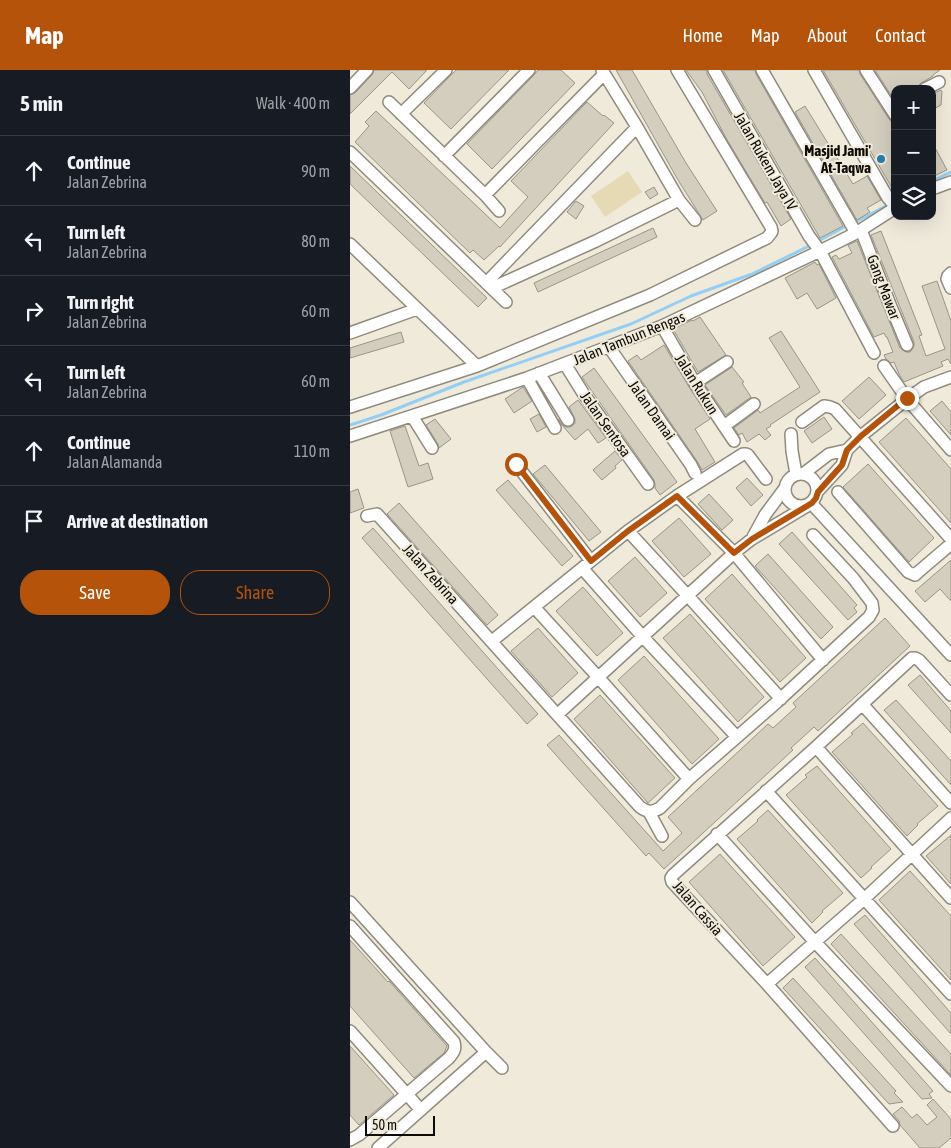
<!DOCTYPE html>
<html lang="en">
<head>
<meta charset="utf-8">
<style>
	:root { --surface:#171b24; --page:#20242c; --text:#f1f3f6; --muted:#9ea1a6; --line:#363941; --accent:#b45309 }
	body { margin:0; font-family:"Asap Condensed",sans-serif; background:var(--page); color:var(--text) }
	.controls { position:absolute; right:15px; top:15px; display:grid; overflow:hidden; border-radius:10px; box-shadow:0 5px 20px #0002 }
	.controls button { width:45px; height:45px; display:grid; place-items:center; padding:0; border:0; border-bottom:1px solid var(--line); background:var(--surface); color:var(--text); font:25px sans-serif }
	.scale { position:absolute; left:15px; bottom:12px; width:70px; box-sizing:border-box; padding-left:5px; border:2px solid #0d0b07; border-top:0; font-size:14px; line-height:18px; white-space:nowrap; color:#0d0b07; -webkit-text-stroke:4px #f0eadb; paint-order:stroke }
	.stop { position:absolute; width:15px; height:15px; margin:-11px; border:4px solid #b45309; border-radius:50%; background:#fff }
	.stop.end { background:#b45309; border-color:#fff; box-shadow:0 1px 5px #0008 }
	.list { margin:0; padding:0; list-style:none }
	h2 { display:flex; justify-content:space-between; align-items:center; height:65px; margin:0; padding:0 20px; font-size:21px }
	h2 small { font-size:16px; font-weight:400; color:var(--muted) }
	.list li { display:grid; grid-template-columns:32px 1fr auto; gap:15px; align-items:center; box-sizing:border-box; height:70px; padding:0 20px; border-top:1px solid var(--line) }
	.list b { display:block; font-size:19px; white-space:nowrap }
	.list p { margin:0; font-size:16px; white-space:nowrap; color:var(--muted) }
	.list em { font-size:16px; font-style:normal; color:var(--muted) }
	.actions { display:flex; gap:10px; padding:15px 20px }
	.actions a { flex:1; padding:11px 0; border:1px solid var(--accent); border-radius:20px; text-align:center; font-size:18px; color:var(--accent) }
	.actions .main { background:var(--accent); color:#fff }
	.icon { flex:none; width:28px; height:28px; fill:none; stroke:currentColor; stroke-width:2; stroke-linecap:round; stroke-linejoin:round }
	.map { position:relative; flex:none; width:601px; height:1078px; overflow:hidden }
	header { display:flex; align-items:center; gap:30px; box-sizing:border-box; height:70px; padding:0 25px; background:var(--accent); color:#fff }
	header strong { font-size:24px }
	nav { display:flex; gap:28px; margin-inline-start:auto; font-size:18px }
	main { display:flex }
	aside { flex:1; background:var(--surface) }
	.map>svg:first-child { display:block }
</style>
</head>
<body>
<header>
<strong>Map</strong>
<nav><a>Home</a><a>Map</a><a>About</a><a>Contact</a></nav>
</header>
<main>
<aside>
<h2>5 min<small>Walk · 400 m</small></h2>
<ul class="list">
<li><svg class="icon" aria-label="ahead" viewBox="0 0 24 24"><path d="M12 20V5M6 11l6-6 6 6"/></svg><div><b>Continue</b><p>Jalan Zebrina</p></div><em>90 m</em></li>
<li><svg class="icon" aria-label="left" viewBox="0 0 24 24"><path d="M17 20v-9H6M10 6l-5 5 5 5"/></svg><div><b>Turn left</b><p>Jalan Zebrina</p></div><em>80 m</em></li>
<li><svg class="icon" aria-label="right" viewBox="0 0 24 24"><path d="M7 20v-9h11M14 6l5 5-5 5"/></svg><div><b>Turn right</b><p>Jalan Zebrina</p></div><em>60 m</em></li>
<li><svg class="icon" aria-label="left" viewBox="0 0 24 24"><path d="M17 20v-9H6M10 6l-5 5 5 5"/></svg><div><b>Turn left</b><p>Jalan Zebrina</p></div><em>60 m</em></li>
<li><svg class="icon" aria-label="ahead" viewBox="0 0 24 24"><path d="M12 20V5M6 11l6-6 6 6"/></svg><div><b>Continue</b><p>Jalan Alamanda</p></div><em>110 m</em></li>
<li><svg class="icon" aria-label="arrive" viewBox="0 0 24 24"><path d="M6 21V4h12l-3 4 3 4H6"/></svg><div><b>Arrive at destination</b></div></li>
</ul>
<div class="actions"><a class="main">Save</a><a>Share</a></div>
</aside>
<div class="map">
<svg width="601" height="1078" viewBox="0 0 601 1078">
	<rect width="100%" height="100%" fill="#f0eadb"/>
	<path fill="#e6dab4" d="M278 101 292 122 255 147 241 126Z"/>
	<g fill="none" stroke-linecap="round" stroke-linejoin="round">
		<path stroke="#93cff5" stroke-width="3" d="M582 111 601 102
			M503 153 540 134
			M0 355 31 345 114 312 281 254 341 226 402 204 459 176 498 155"/>
	</g>
	<path fill="#d3cebe" stroke="#9a9587" d="M24 0H77L59 19 42 2 0 44V25L5 23 22 5Z
		M106 0H159L101 59 74 33Z
		M188 0H211L225 13 142 99 117 74 184 5Z
		M266 0H282L336 93 367 141 353 150 328 110Z
		M336 0H357V4L441 149 431 156 417 132 415 133 376 68 352 22Z
		M373 0H405L406 4 493 156 470 168Z
		M473 0H509L510 4 539 49 545 56V123Z
		M525 0H590L583 5V6L571 13 569 15 568 19H545L544 30Z
		M591 20 592 22 591 35 582 40V24Z
		M237 32 253 46 254 45 264 53 150 177 149 176 134 190 123 180 120 183 5 72 19 56 15 52 26 41 150 158 178 127 161 111Z
		M455 36 503 114 517 106 531 130 517 138 520 142 507 150 445 42Z
		M582 72 597 100 582 107Z
		M0 96 137 228 128 237 0 114Z
		M304 117 308 124 300 129 295 122Z
		M226 131 234 136 226 149 217 142Z
		M303 158 307 167 188 222 184 213Z
		M531 161 572 265 569 266 576 286 595 279 572 216 587 211 601 251V294L598 289 591 292 593 296 554 312 549 304 544 292 541 293 536 289 534 285 543 282 537 267H536L534 263 524 267 482 187 486 185 489 189 502 183 498 175 507 171 550 278 556 282H560L564 276V272L521 165Z
		M465 192 467 195 469 194 486 228 467 239 457 223 447 229 435 208Z
		M350 247 376 285 348 302 323 259 342 250 343 251Z
		M431 261 470 322 420 355 421 356 416 359 421 365 415 370 409 364 397 372 392 363 389 365 384 358 408 340 410 343 450 317 419 268Z
		M51 262 54 272 0 288V278Z
		M314 275 339 317 360 349 345 359 365 392 352 400 347 391 278 291 287 285 291 290Z
		M382 297 394 312 392 313 401 327 376 345 355 315Z
		M244 298 327 412 310 425 305 418V414L304 410 232 307Z
		M519 307 536 325 509 349 492 331Z
		M173 317 182 331 164 343 155 329Z
		M228 330 256 368 248 373 238 359 225 370 211 354 208 349 215 357H219L222 356 225 353V349L219 337Z
		M592 331 601 342V365L580 341Z
		M189 344 196 357 187 362 180 349Z
		M474 347 482 359 462 373 454 361Z
		M556 348 601 399V453L529 372Z
		M85 349 101 369 89 378 88 374 76 355Z
		M55 356 69 396 78 393 83 409 58 417 40 361Z
		M265 381 272 390 265 396 266 398 252 410 243 400Z
		M518 394 584 468 559 492 493 417Z
		M195 395 251 462 239 471 183 404Z
		M397 408 413 425 401 436 386 418Z
		M158 410 223 486 212 496 146 420Z
		M8 419 14 438 0 443V422Z
		M359 424 383 450 372 460 348 434Z
		M49 433 148 545 137 555 37 444Z
		M329 448 361 484 334 507 302 471Z
		M23 458 188 644 177 654 12 468Z
		M442 462 507 535 504 538 507 542 498 550 429 474Z
		M418 484 483 557 471 569 405 496Z
		M285 487 317 523 290 547 258 511Z
		M601 490V531L590 519 575 532 565 521Z
		M382 504 456 588 430 612 355 529Z
		M233 517 273 563 247 586 206 541Z
		M340 544 414 627 388 652 313 568Z
		M535 548 560 576 468 661 464 657 441 678 443 680 314 799 299 783 296 786 197 675 209 665 313 781 332 763 318 747 418 654 423 658 446 637 443 633Z
		M188 558 228 603 202 627 161 581Z
		M294 586 369 669 342 694 268 610Z
		M570 605 601 641V663L558 615Z
		M250 625 325 708 298 733 224 649Z
		M546 630 601 691V715L534 640Z
		M513 653 588 736 567 754 568 755 557 766 482 682 503 664 501 663Z
		M467 696 541 779 521 797 522 798 511 808 436 725 457 707 455 705Z
		M418 740 493 823 472 841 473 842 462 853 387 769 408 751 407 750Z
		M601 765V814L576 786Z
		M370 784 445 867 413 896 339 812Z
		M560 801 601 846V910L529 830Z
		M515 845 601 943V964L504 854Z
		M491 864 601 984V1005L481 874Z
		M0 870 38 912 39 911 97 976 94 983 64 1008 0 936Z
		M465 888 583 1021 579 1024 582 1028 572 1029 455 897Z
		M443 908 546 1021 544 1023 553 1032 539 1034 433 918Z
		M0 976 44 1025 9 1055 0 1045Z
		M583 1029 601 1049V1068L589 1078H570L550 1055 549 1051 543 1044 552 1037 562 1048 567 1044 577 1055 587 1047 577 1035Z"/>
	<g fill="none" stroke-linecap="round" stroke-linejoin="round">
		<g stroke="#908b7d" stroke-width="14">
			<path id="minor" d="M252 0 287 57 329 130 345 150
				M364 0 459 166 470 181 524 283
				M412 0 506 163
				M464 0 538 128 545 136
				M516 0 545 45
				M0 18 17 0
				M575 19 589 12
				M39 32 135 125 149 141
				M51 44 96 0
				M0 82 156 232
				M94 86 179 0
				M582 119 601 112
				M135 125 254 4
				M511 160 539 232 557 275
				M0 174 127 296
				M601 203 598 206 597 209 601 218
				M136 213 287 57
				M142 218 246 171 329 130
				M312 256 345 313 384 371
				M0 263 67 239
				M259 277 341 395 345 403
				M215 294 233 323 298 414
				M534 296 557 329 601 380
				M189 303 218 350
				M177 308 205 358
				M345 313 377 292
				M0 337 127 296 300 225 417 168 421 163 422 161 421 157 327 0
				M62 346 82 378
				M452 352 474 336 480 337 485 339 601 469
				M374 356 404 334
				M441 364 442 381 446 404
				M0 366 177 308 312 256 470 181 506 163 545 138
				M166 394 241 491
				M435 420a16 16 0 1 1 32 0a16 16 0 1 1-32 0Z
				M453 404 479 384 497 380
				M467 422 492 395 497 380 511 366 557 329 574 317 601 307
				M488 422 558 502 565 505 567 503 601 474
				M327 426 384 483 473 590
				M461 433 601 585
				M17 446 27 444 290 737C297 742 302 743 310 738L339 709 427 632 519 547 523 540 522 533 503 508 463 465
				M278 461 338 526 431 629
				M403 467 415 445 435 418
				M232 498 293 567 387 667
				M184 537 248 607 339 709
				M142 571 278 461 327 426 393 384H396L398 385 416 409
				M512 634 601 733
				M208 644 384 483 402 469 457 436
				M466 677 601 828
				M416 721 601 924
				M299 742 312 766
				M367 764 465 872 601 1016
				M0 832 136 982 152 998
				M0 856 104 972C106 979 104 982 99 988L9 1065 0 1070
				M417 914 514 829 601 748
				M0 961 71 1040
				M543 1056 417 914 322 812 321 808 323 805 466 677 562 588H565L569 590 601 625
				M28 1078 136 982"/>
		</g>
		<use href="#minor" stroke="#fff" stroke-width="11"/>
	</g>
	<g fill="none" stroke-linecap="round" stroke-linejoin="round">
		<path stroke="#b45309" stroke-width="6" d="M166 394 241 491 278 461 327 426 384 483 402 469 462 433 466 428 468 422 492 395 497 380 511 366 557 328"/>
	</g>
	<circle fill="#267ead" stroke="#f0eadb" stroke-width="2" cx="531" cy="89" r="5"/>
	<g text-anchor="middle" dominant-baseline="central" stroke-width="4" stroke-linejoin="round" paint-order="stroke">
		<g font-size="15" font-weight="bold" fill="#0d0b07" stroke="#f0eadb" text-anchor="end">
			<text x="521" y="80">Masjid Jami'<tspan x="521" dy="17">At-Taqwa</tspan></text>
		</g>
		<g font-size="15" fill="#0d0b07" stroke="#f0eadb">
			<text transform="translate(416 91) rotate(60)">Jalan Rukem Jaya IV</text>
			<text transform="translate(534 217) rotate(69)">Gang Mawar</text>
			<text transform="translate(279 268) rotate(-22)">Jalan Tambun Rengas</text>
			<text transform="translate(347 314) rotate(58)">Jalan Rukun</text>
			<text transform="translate(302 340) rotate(55)">Jalan Damai</text>
			<text transform="translate(256 354) rotate(55)">Jalan Sentosa</text>
			<text transform="translate(81 504) rotate(48)">Jalan Zebrina</text>
			<text transform="translate(348 838) rotate(49)">Jalan Cassia</text>
		</g>
	</g>
</svg>
<div class="controls">
<button>+</button>
<button>−</button>
<button><svg class="icon" aria-label="layers" viewBox="0 0 24 24"><path d="M12 4l9 5-9 5-9-5zM3 14l9 5 9-5"/></svg></button>
</div>
<div class="scale">50 m</div>
<div class="stop" style="left:166px;top:394px"></div>
<div class="stop end" style="left:557px;top:328px"></div>
</div>
</main>
</body>
</html>
